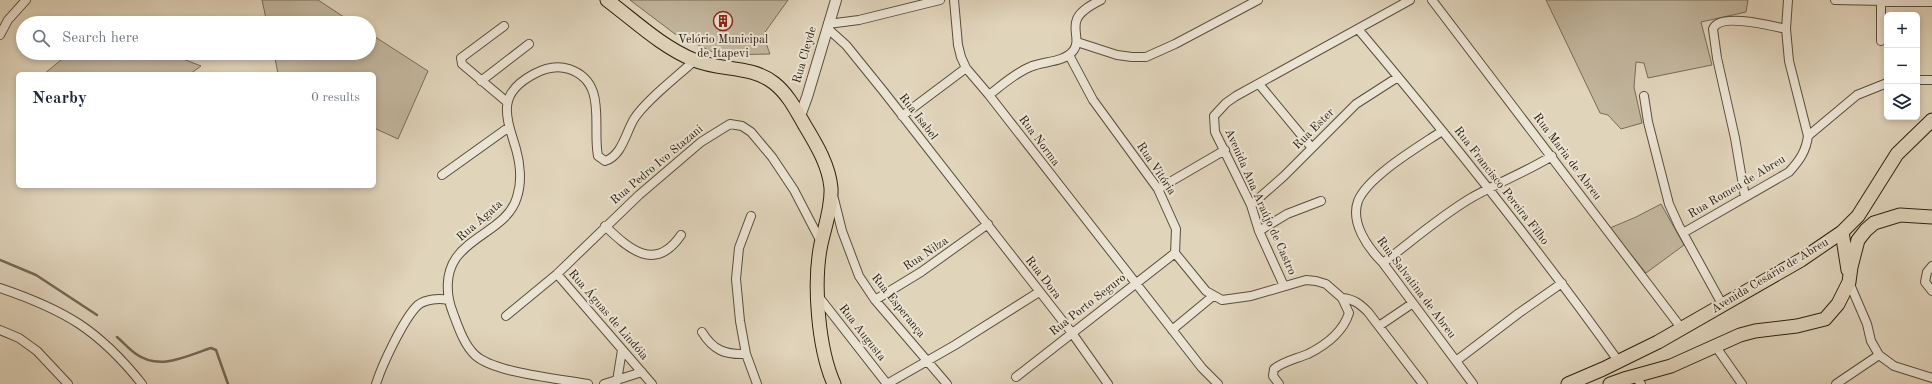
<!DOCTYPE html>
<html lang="en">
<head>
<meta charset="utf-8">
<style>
	:root { --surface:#fff; --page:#f6f6f7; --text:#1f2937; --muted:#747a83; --line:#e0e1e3 }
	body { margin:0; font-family:"Old Standard TT",serif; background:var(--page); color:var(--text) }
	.controls { position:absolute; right:12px; top:12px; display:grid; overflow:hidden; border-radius:6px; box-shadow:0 2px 6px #0003 }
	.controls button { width:36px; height:36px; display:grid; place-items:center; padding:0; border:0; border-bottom:1px solid var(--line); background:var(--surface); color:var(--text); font:20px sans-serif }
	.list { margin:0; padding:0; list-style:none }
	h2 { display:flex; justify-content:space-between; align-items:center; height:52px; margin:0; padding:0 16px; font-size:17px }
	h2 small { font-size:13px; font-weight:400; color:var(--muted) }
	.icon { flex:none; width:22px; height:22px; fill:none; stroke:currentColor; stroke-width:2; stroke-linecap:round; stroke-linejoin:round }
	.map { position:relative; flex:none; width:1932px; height:384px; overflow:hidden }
	.search { position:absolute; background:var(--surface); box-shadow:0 2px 6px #0003; left:16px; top:16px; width:360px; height:44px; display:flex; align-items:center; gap:10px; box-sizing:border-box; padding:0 14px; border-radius:22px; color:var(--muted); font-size:15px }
	.panel { position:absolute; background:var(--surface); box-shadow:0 2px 6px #0003; left:16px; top:72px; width:360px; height:116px; border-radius:6px }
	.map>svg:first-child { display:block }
</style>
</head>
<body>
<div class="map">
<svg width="1932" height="384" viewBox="0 0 1932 384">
	<rect width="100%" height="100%" fill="#e0d4bb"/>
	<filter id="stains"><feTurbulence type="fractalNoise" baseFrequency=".005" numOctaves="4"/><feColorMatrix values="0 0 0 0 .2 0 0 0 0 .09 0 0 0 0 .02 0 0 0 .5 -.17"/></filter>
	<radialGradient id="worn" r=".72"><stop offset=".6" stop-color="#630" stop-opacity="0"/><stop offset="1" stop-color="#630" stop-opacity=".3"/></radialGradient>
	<path fill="#c2b69e" stroke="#786c57" d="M262 0H318L353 23H267Z
		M630 0H788L763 35 770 54 719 55 675 34Z
		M1546 0H1748L1746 12 1701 22 1712 65 1648 78 1644 63 1636 62 1634 87 1642 123 1621 129 1608 115 1600 113Z
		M369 33 428 71 398 139 374 128V74H278L274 53H369Z
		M65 53H104V58L113 53H168L201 66 190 74H44L61 60Z
		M1661 204 1684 245 1646 273 1610 228 1636 217Z"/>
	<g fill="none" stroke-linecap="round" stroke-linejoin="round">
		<path stroke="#746854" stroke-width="2.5" d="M0 260 36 275 97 315
			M117 337C124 343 129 349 136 354 160 371 186 356 211 348L216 350 228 384"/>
		<g stroke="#5a4e3b" stroke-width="10">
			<path id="minor" d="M954 0 958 45 961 57 966 68 989 95 1202 368 1218 384
				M1432 0 1682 329
				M1788 0 1786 29 1789 61 1808 136
				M1835 0 1932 2
				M1881 2V41
				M828 24 859 20 940 0
				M504 26 461 58 462 64 507 102
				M827 28 846 45 884 92 1072 333 1108 384
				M1358 29C1449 137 1537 247 1619 362
				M0 35 8 20 26 0
				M1077 42 1117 55 1132 57H1146L1175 44 1258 0
				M1069 55 1093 100 1158 189 1176 229 1175 253 1206 291 1222 300 1251 296 1306 280 1316 281 1326 284 1342 298 1349 313C1343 332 1326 345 1308 354 1296 359 1284 361 1274 369L1273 376 1279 384
				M1917 80H1932
				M481 81 529 44
				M1259 84 1312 148
				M989 95C1002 85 1015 73 1030 67 1043 61 1063 63 1073 51 1081 41 1072 30 1077 19 1081 10 1093 4 1101 0
				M1644 96 1648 122 1669 204 1679 226 1722 304
				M902 116 966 68
				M1442 131C1420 146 1368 176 1358 201 1350 223 1368 248 1383 263L1473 384
				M442 175 509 127
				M1158 189 1225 150
				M1745 197 1735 138 1717 58 1713 29C1719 12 1772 26 1786 29
				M834 199 842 231 859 276 875 300 947 384
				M1251 205 1284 176 1356 104 1398 77
				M751 216 739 248 736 279 740 321 746 354 757 384
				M605 226C629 249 655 273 681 235
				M1259 231 1287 214 1321 201
				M1683 233 1789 172C1800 160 1806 151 1808 136L1857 95 1887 83
				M1383 263C1412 241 1439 217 1471 198 1497 183 1526 172 1552 156
				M1932 266 1927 272 1925 282 1932 291
				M557 274 652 384
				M1849 282 1867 324 1871 341 1879 355 1894 366 1932 378
				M1284 286 1259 231 1251 205 1215 132 1214 116 1226 103 1236 96 1410 0
				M0 288C65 310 99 330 142 384
				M819 297 887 384
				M1342 298C1354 299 1360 304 1368 312L1423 384
				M875 300 921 272 988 224
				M506 316 557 274 639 195 701 142 730 124 742 126 751 132 772 157 794 190 821 242
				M1379 326 1413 303
				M0 330 19 338 37 351 68 384
				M1172 330 1213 296
				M702 332C713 350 725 355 746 354
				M1716 347 1742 384
				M1456 361 1519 313 1562 283
				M1635 376 1641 384
				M1016 377 1175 253
				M617 381 622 350
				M376 384C382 365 404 318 418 305 426 299 439 298 448 300
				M588 384C561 379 494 373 475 355 464 345 458 326 453 313 446 295 445 274 456 258 473 234 509 226 517 197 522 182 520 163 516 149 506 116 496 94 534 74 545 68 557 65 569 69 608 82 592 126 598 156L605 161C622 156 626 132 634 119 645 101 678 76 695 60
				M604 384 642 372
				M887 384 955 345 1039 292
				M1836 384 1879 355"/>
		</g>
		<g stroke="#5a4e3b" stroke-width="12">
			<path id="tertiary" d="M800 116 807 97 836 0"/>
		</g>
		<g stroke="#2d2110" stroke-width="15">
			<path id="primary" d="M607 0C635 21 662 47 694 60 720 71 751 65 774 83 788 94 796 110 804 124 816 144 829 165 831 188 832 207 825 226 821 244 813 283 818 348 834 384
				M1842 232 1848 270
				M1568 384 1603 369 1658 342 1801 260 1842 232 1858 216 1897 154 1932 120
				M1610 384 1624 379 1671 366 1740 335 1755 331 1797 326 1825 319 1838 304 1849 282 1851 267 1858 240 1866 230 1874 223 1900 215 1932 217"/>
		</g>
		<use href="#minor" stroke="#ebe3d3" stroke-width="8"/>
		<use href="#tertiary" stroke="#ebe3d3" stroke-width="10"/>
		<use href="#primary" stroke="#e0d4bb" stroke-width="13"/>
	</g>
	<defs>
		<g id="building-ring" transform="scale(1)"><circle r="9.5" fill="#ebe3d3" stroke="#8f2418" stroke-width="1.5"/><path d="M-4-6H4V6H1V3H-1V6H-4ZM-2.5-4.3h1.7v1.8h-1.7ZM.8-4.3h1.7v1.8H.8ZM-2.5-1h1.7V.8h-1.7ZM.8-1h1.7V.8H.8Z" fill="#8f2418"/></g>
	</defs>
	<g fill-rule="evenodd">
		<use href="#building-ring" x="723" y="21"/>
	</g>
	<g text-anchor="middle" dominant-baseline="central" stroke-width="4" stroke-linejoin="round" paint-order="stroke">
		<g font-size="12" fill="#2d2110" stroke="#ebe3d3">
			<text x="723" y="40">Velório Municipal<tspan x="723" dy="14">de Itapevi</tspan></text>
		</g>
		<g font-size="12" fill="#2d2110" stroke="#ebe3d3">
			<text transform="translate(805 55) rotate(-74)">Rua Cleyde</text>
			<text transform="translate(918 117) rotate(52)">Rua Isabel</text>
			<text transform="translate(1314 129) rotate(-45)">Rua Ester</text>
			<text transform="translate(1039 141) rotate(53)">Rua Norma</text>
			<text transform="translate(1567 157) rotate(53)">Rua Maria de Abreu</text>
			<text transform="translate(657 165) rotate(-40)">Rua Pedro Ivo Stazani</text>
			<text transform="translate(1156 169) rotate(56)">Rua Vitória</text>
			<text transform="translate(1501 186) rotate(52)">Rua Francisco Pereira Filho</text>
			<text transform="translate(1737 187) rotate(-31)">Rua Romeu de Abreu</text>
			<text transform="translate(1260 202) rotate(66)">Avenida Ana Araújo de Castro</text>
			<text transform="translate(480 221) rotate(-41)">Rua Ágata</text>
			<text transform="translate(926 254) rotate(-34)">Rua Nilza</text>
			<text transform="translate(1770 276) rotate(-31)">Avenida Cesário de Abreu</text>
			<text transform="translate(1043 278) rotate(52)">Rua Dora</text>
			<text transform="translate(1416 288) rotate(53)">Rua Salvatina de Abreu</text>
			<text transform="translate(1088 305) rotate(-38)">Rua Porto Seguro</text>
			<text transform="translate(898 306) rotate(51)">Rua Esperança</text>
			<text transform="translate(608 315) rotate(49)">Rua Águas de Lindóia</text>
			<text transform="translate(862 333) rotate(52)">Rua Augusta</text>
		</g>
	</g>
	<rect width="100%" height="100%" filter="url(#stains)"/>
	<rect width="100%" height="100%" fill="url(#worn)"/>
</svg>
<div class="controls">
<button>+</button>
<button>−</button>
<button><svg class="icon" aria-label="layers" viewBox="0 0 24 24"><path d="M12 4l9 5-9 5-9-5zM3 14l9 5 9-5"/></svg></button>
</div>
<div class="search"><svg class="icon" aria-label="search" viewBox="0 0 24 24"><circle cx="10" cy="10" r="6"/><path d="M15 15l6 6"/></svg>Search here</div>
<section class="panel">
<h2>Nearby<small>0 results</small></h2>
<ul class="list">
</ul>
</section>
</div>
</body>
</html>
